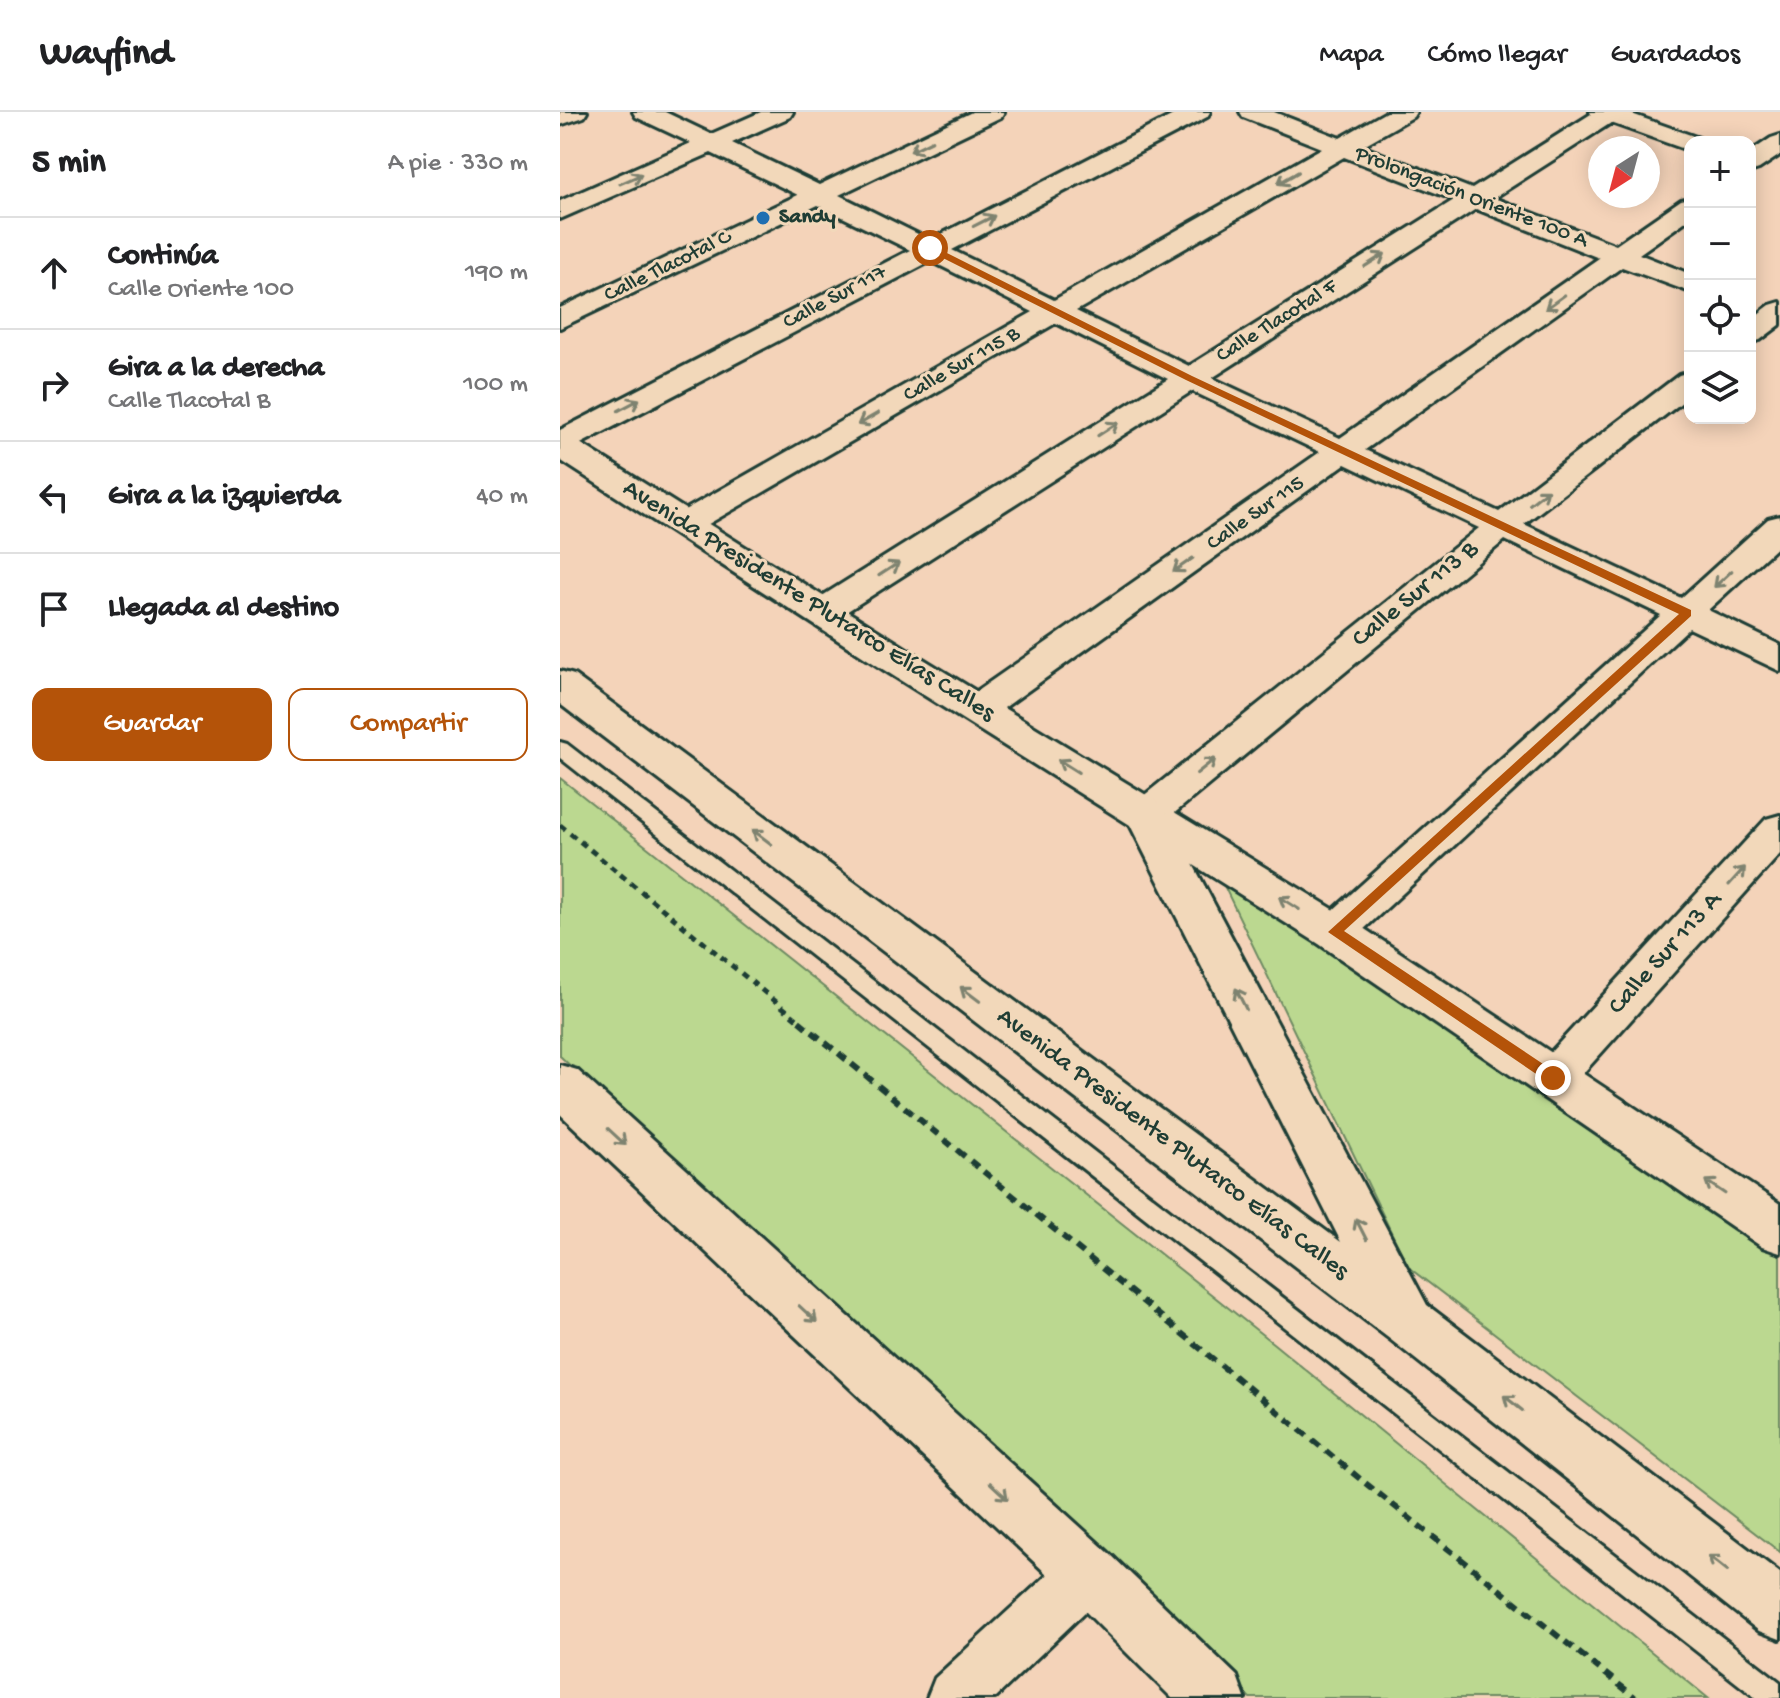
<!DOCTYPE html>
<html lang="es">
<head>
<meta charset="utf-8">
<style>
	:root { --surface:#fff; --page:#f2f2f2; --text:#202124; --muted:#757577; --line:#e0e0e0; --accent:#b45309 }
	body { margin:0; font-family:"Gochi Hand",sans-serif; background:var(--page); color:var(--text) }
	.controls { position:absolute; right:24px; top:24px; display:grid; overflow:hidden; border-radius:16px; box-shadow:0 4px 20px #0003 }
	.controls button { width:72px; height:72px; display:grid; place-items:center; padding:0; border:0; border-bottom:2px solid var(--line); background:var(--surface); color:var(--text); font:40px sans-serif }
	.compass { position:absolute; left:1028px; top:24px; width:72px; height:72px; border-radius:50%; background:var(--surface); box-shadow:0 4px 20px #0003; rotate:216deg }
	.stop { position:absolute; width:24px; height:24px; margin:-18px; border:6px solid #b45309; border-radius:50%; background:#fff }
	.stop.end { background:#b45309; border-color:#fff; box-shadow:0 2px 8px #0008 }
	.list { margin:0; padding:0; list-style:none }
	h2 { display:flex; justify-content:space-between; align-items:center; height:104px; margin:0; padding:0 32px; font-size:34px }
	h2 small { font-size:26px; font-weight:400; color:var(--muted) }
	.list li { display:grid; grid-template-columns:52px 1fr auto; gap:24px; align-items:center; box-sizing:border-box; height:112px; padding:0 32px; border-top:2px solid var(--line) }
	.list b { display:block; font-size:30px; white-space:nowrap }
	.list p { margin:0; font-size:26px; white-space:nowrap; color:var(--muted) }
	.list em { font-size:26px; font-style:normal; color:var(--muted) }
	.actions { display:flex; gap:16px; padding:24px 32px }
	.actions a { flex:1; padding:18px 0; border:2px solid var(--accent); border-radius:16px; text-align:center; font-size:28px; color:var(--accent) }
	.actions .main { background:var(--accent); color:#fff }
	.icon { flex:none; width:44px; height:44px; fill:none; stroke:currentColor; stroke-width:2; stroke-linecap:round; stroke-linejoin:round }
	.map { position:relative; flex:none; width:1220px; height:1586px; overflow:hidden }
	header { display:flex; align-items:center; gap:48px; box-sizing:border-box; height:112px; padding:0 40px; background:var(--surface); border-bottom:2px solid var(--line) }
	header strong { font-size:38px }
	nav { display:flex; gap:44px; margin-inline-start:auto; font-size:28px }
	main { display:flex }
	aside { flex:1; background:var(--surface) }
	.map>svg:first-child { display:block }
</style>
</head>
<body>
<header>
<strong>Wayfind</strong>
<nav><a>Mapa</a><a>Cómo llegar</a><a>Guardados</a></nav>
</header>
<main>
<aside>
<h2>5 min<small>A pie · 330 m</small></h2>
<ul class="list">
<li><svg class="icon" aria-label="ahead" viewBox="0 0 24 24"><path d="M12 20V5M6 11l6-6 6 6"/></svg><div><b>Continúa</b><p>Calle Oriente 100</p></div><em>190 m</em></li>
<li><svg class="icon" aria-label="right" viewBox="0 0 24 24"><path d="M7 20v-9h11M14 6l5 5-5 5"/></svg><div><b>Gira a la derecha</b><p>Calle Tlacotal B</p></div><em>100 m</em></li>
<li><svg class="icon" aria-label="left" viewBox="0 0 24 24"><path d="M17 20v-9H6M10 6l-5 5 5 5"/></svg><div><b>Gira a la izquierda</b></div><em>40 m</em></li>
<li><svg class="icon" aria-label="arrive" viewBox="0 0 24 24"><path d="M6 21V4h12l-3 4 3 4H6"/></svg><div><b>Llegada al destino</b></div></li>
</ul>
<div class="actions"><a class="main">Guardar</a><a>Compartir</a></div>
</aside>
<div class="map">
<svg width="1220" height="1586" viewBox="0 0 1220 1586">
	<rect width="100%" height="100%" fill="#f4d3b9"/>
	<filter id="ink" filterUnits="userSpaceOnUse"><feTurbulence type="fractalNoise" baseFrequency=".0125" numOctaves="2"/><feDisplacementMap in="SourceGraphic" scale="16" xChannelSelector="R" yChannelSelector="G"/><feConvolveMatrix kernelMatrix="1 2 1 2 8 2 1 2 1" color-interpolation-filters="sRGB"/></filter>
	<g filter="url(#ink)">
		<path fill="#bbd890" stroke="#6d8a62" stroke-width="2" d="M0 666 714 1232 1148 1586H690L190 1124 0 944Z
			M655 755 1220 1135V1440L848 1155Z"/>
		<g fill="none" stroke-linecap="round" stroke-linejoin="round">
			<g stroke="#1f3d34" stroke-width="6">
				<path id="service" d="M0 630 7 632 1220 1570V1586H1196L0 646Z"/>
			</g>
			<g stroke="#1f3d34" stroke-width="6">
				<path id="minor" d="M0 0H27L24 5 0 13Z
					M73 0H105L151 22 201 0H233L230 5 172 31 259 73 412 0H444L441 5 279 83 370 128 619 0H650L647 5 392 138 494 188 762 36 683 5 680 0H714L780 26 826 0H856L853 5 802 34 912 77 1031 2 1030 0H1066L1139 26 1142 30H1130V39L1051 11 934 86 1056 133 1121 88 1130 86V106L1079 142 1130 162V180L1062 155 805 338 939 400 1119 263 1130 260V284L964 412 1121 486 1208 407 1220 404V432L1148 498 1220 533V559L1129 516 789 831 775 835 761 831 755 820 761 809 1101 503 945 428 600 713 586 717 572 713 567 703 572 693 919 416 785 352 430 606 417 609 404 606 399 597 404 588 760 340 632 279 275 507 263 510 251 507 246 499 251 491 608 267 496 211 138 418 126 421 114 418 110 411 114 404 473 200 371 149 11 337 0 339V318L350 138 258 93 0 216V196L238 83 151 41 0 107V89L131 31 76 5ZM784 45 894 88 629 254 516 199ZM916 97 1039 146 780 326 652 266Z
					M1220 23V43L1199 57 1190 60V40L1211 26Z
					M1220 190V213L1200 228 1190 231V208L1210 193Z
					M1220 703V742L1008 978 993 983 978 978 971 966 978 954 1206 707Z
					M528 1435 547 1443 554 1461 547 1479 435 1586H367L375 1566 509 1443Z"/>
			</g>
			<g stroke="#1f3d34" stroke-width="6">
				<path id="tertiary" d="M0 323 12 326 352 540 791 808 1220 1092V1141L1202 1135 759 832 324 558 0 348Z"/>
			</g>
			<g stroke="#1f3d34" stroke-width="6">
				<path id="primary" d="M0 559 14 563 781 1130 565 703 571 692 586 688 601 692 867 1193 1220 1461V1527L1199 1519 831 1228 0 592Z
					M0 953 17 958 549 1441 677 1564 685 1586H612L507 1481 0 1002Z"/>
			</g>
			<path stroke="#1f3d34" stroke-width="5" stroke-dasharray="7 6" stroke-linecap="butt" d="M0 713 242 911"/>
			<path stroke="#1f3d34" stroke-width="6" stroke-dasharray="10 7" stroke-linecap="butt" d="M239 909 799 1366 1076 1586"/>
			<use href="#service" fill="#f2d8ba" fill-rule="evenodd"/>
			<use href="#minor" fill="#f2d8ba" fill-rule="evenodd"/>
			<use href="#tertiary" fill="#f2d8ba" fill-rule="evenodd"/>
			<use href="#primary" fill="#f2d8ba" fill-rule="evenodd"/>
		</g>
		<defs><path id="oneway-shaft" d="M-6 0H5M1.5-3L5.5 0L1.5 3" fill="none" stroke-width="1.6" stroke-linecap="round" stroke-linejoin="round" transform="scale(2)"/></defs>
		<g stroke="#7e8370">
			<use href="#oneway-shaft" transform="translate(361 34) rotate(154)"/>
			<use href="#oneway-shaft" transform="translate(728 66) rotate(150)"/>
			<use href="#oneway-shaft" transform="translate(71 67) rotate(-24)"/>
			<use href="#oneway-shaft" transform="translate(424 109) rotate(-27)"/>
			<use href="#oneway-shaft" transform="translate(815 148) rotate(-32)"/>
			<use href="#oneway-shaft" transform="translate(995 190) rotate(144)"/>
			<use href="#oneway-shaft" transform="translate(69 293) rotate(-28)"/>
			<use href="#oneway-shaft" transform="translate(308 307) rotate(150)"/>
			<use href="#oneway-shaft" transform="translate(548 317) rotate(-33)"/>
			<use href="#oneway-shaft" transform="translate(979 385) rotate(-38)"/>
			<use href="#oneway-shaft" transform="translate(623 453) rotate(145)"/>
			<use href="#oneway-shaft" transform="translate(329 457) rotate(-33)"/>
			<use href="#oneway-shaft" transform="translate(1163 467) rotate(137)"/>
			<use href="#oneway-shaft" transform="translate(508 654) rotate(-148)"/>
			<use href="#oneway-shaft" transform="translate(646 654) rotate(-39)"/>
			<use href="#oneway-shaft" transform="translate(202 725) rotate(-143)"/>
			<use href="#oneway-shaft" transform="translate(1177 764) rotate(-48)"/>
			<use href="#oneway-shaft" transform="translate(729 791) rotate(-148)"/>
			<use href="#oneway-shaft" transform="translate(410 882) rotate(-143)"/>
			<use href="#oneway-shaft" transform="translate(681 887) rotate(-117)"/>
			<use href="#oneway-shaft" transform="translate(57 1025) rotate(43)"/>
			<use href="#oneway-shaft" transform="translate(1155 1075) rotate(-146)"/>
			<use href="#oneway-shaft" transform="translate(801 1117) rotate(-117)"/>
			<use href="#oneway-shaft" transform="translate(248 1202) rotate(43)"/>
			<use href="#oneway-shaft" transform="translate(953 1291) rotate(-142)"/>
			<use href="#oneway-shaft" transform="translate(439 1379) rotate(43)"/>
			<use href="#oneway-shaft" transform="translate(1158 1451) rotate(-142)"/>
		</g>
	</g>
	<path fill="#b45309" d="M367 134H373L632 264 1131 498V504L784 819 998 962V970H988L768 820 1119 502 626 268 367 138Z"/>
	<circle fill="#1f6fb2" stroke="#f2d8ba" stroke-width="3" cx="203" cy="106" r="8"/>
	<g text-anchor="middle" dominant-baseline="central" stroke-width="6" stroke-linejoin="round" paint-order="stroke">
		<g font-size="22" fill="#1f3d34" stroke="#f2d8ba">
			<text transform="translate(911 86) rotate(21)">Prolongación Oriente 100 A</text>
			<text transform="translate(108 155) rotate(-26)">Calle Tlacotal C</text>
			<text transform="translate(275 186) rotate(-28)">Calle Sur 117</text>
			<text transform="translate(717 210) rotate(-32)">Calle Tlacotal F</text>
			<text transform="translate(402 253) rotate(-30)">Calle Sur 115 B</text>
			<text transform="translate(696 402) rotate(-35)">Calle Sur 115</text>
		</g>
		<g font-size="22" font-weight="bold" fill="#1f3d34" stroke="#f2d8ba" text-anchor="start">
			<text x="219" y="106">Sandy</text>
		</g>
		<g font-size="26" fill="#1f3d34" stroke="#f2d8ba">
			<text transform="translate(856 483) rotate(-39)">Calle Sur 113 B</text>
			<text transform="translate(248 490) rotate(32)">Avenida Presidente Plutarco Elías Calles</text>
			<text transform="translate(1106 842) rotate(-48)">Calle Sur 113 A</text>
			<text transform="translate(612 1033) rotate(37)">Avenida Presidente Plutarco Elías Calles</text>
		</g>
	</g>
</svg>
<div class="controls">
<button>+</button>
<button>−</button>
<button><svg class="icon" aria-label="locate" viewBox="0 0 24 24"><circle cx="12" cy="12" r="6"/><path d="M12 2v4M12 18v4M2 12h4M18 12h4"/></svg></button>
<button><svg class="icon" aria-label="layers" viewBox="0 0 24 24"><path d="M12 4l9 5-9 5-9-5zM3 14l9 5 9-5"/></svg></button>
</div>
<svg class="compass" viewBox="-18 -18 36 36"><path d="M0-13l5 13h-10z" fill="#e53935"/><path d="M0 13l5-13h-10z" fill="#757577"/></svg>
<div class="stop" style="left:370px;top:136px"></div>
<div class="stop end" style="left:993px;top:966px"></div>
</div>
</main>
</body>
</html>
